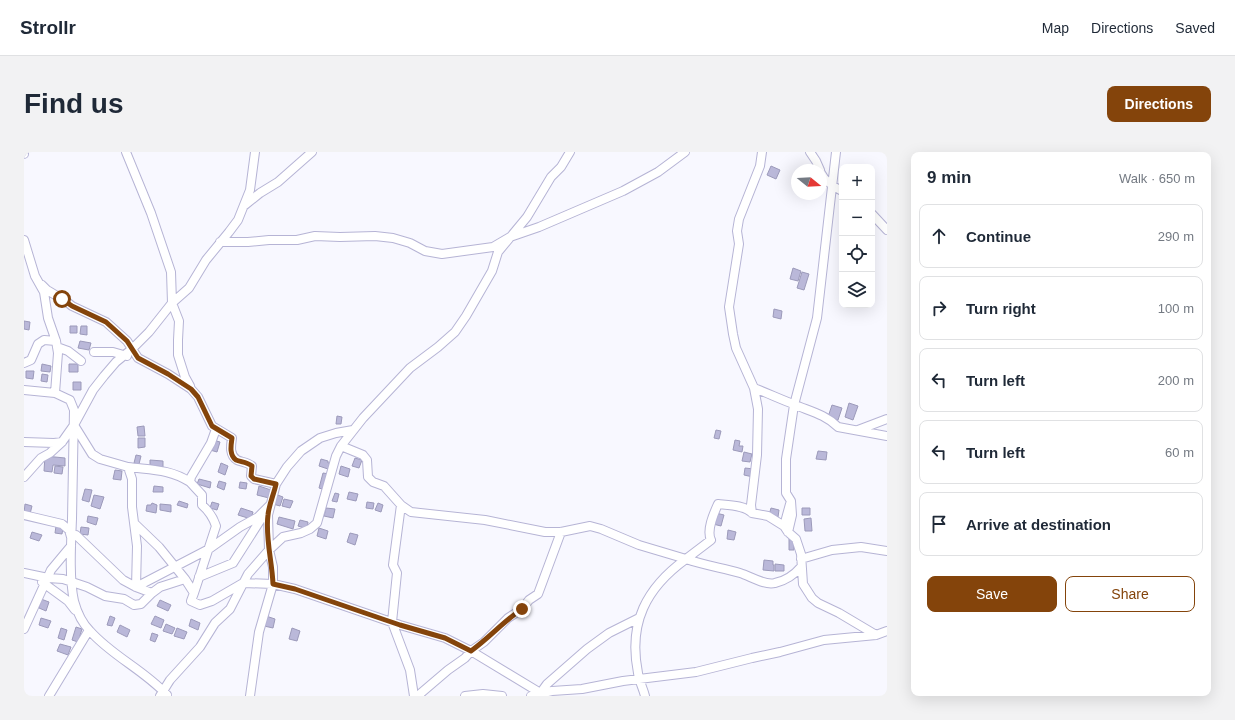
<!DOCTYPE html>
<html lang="en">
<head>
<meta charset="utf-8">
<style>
	:root { --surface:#fff; --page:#f2f2f3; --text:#1f2937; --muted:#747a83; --line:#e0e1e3; --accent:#84440b }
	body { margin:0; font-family:Helvetica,sans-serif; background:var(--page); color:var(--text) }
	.controls { position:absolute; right:12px; top:12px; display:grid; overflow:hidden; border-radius:8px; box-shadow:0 4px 16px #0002 }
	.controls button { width:36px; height:36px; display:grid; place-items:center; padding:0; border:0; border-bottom:1px solid var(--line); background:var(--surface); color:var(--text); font:20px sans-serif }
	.compass { position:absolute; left:767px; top:12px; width:36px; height:36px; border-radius:50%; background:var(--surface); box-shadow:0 4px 16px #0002; rotate:108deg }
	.stop { position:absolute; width:12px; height:12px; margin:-9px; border:3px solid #84440b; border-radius:50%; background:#fff }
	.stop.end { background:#84440b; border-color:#fff; box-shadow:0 1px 4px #0008 }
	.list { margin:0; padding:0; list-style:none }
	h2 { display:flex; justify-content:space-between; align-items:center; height:52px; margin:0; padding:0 16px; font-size:17px }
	h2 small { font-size:13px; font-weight:400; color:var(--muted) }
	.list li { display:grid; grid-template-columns:26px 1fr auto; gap:12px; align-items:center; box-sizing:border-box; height:64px; margin:0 8px 8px; padding:0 8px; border:1px solid var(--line); border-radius:8px }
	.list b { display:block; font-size:15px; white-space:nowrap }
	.list em { font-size:13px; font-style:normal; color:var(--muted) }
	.actions { display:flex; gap:8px; padding:12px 16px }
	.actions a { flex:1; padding:9px 0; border:1px solid var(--accent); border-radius:8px; text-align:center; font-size:14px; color:var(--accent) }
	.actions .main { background:var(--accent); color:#fff }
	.icon { flex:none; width:22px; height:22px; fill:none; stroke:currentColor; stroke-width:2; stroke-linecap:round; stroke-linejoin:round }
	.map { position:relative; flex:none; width:863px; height:544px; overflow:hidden; border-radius:8px }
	header { display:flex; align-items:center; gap:24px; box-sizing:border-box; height:56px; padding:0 20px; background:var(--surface); border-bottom:1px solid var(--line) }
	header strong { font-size:19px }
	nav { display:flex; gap:22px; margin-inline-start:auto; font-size:14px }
	.intro { display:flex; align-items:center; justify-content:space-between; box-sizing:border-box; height:96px; padding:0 24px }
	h1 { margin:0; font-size:28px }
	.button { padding:10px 18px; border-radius:8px; background:var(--accent); color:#fff; font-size:14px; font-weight:700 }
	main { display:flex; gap:24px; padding:0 24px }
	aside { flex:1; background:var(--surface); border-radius:8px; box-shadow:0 4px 16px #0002 }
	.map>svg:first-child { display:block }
</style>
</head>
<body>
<header>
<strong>Strollr</strong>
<nav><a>Map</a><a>Directions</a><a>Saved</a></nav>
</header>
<div class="intro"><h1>Find us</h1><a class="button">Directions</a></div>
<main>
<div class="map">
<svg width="863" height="544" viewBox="0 0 863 544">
	<rect width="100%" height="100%" fill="#f8f8ff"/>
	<path fill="#bab8d9" stroke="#9c9aba" d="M747 14 756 18 752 27 743 23Z
		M769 116 777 119 774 129 766 127Z
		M778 120 785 122 780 138 773 136Z
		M750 157 758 159 757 167 749 165Z
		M0 169 6 170 5 178 0 177Z
		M46 174H53V181H46Z
		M57 174H63V183L56 182Z
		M56 189 67 191 65 198 54 196Z
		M18 212 27 214 26 220 17 219Z
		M45 212H54V220H45Z
		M2 219H10L9 227 2 226Z
		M18 222 24 223 23 230 17 229Z
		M49 230H57V238H49Z
		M825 251 834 254 829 268 821 265Z
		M808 253 818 256 814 268 804 265Z
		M313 264 318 265 317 272H312Z
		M120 274 121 284H114L113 275Z
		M692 278 697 279 695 287 690 286Z
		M114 286H121V295L114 296Z
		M189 288 196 290 193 300 186 298Z
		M711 288 716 289 715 294H719L718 300 709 298Z
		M794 299 803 300 802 308 792 307Z
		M720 300 728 302 726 310 718 309Z
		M112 303 117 304 115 312 110 311Z
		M21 304 41 306V314L29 313 28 320 20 319Z
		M331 306 338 308 335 316 328 314Z
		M297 307 304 309V311H306L304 317 295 314Z
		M126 308 139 309V315L126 313Z
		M197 311 204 314 201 323 194 320Z
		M31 314 39 315 38 322 30 321Z
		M317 314 326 317 324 325 315 322Z
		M721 316 730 317 729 325 720 323Z
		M91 318 98 319 97 328 89 327Z
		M299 321 305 322 301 338 295 336Z
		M175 327 187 330 186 336 173 332Z
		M195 329 202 331 200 338 193 335Z
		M216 330 223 331 222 337 215 336Z
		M130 334 139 335V340H129Z
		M235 334 247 338 245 346 233 343Z
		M61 337 68 338 65 350 58 348Z
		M325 340 334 342 332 349 323 347Z
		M311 341 315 342 313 350 308 349Z
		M251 342 259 345 256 354 249 352Z
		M70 343 80 345 76 357 67 354Z
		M260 347 269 349 266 356 258 354Z
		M155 349 164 352 163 356 153 353Z
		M188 350 195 352 193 358 186 356Z
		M343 350 350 351 349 357 342 356Z
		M128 351 133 353 132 361 122 359 123 353H127Z
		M354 351 359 353 357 360 351 358Z
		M1 352 8 354 6 362 0 361Z
		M136 352 147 353V360L136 358Z
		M217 356 229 360 227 367 214 363Z
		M302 356 311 357 309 366 300 364Z
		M747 356 755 358 754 365 745 363Z
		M778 356H786V363H778Z
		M692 361 700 363 697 374 689 372Z
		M64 364 74 366 72 373 63 370Z
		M255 365 271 369 269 377 253 372Z
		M787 366 788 379H781L780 367Z
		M276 368 284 370 283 377 274 374Z
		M32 374 39 376 38 382 31 381Z
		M57 375 65 376 64 383 56 382Z
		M295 376 304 379 302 387 293 384Z
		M704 378 712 380 710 388 703 387Z
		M8 380 18 383 15 389 6 386Z
		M326 381 334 383 331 393 323 390Z
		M765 387H769L770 398H765Z
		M740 408 749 409V413H750V419L739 418Z
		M751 412 760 413V419H751Z
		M17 447 25 450 22 459 15 456Z
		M136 448 147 453 144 459 133 454Z
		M86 464 91 466 88 474 83 473Z
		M131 464 140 468 137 476 127 472Z
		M242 464 251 467 249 476 240 474Z
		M17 466 27 469 24 476 15 473Z
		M167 467 176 471 174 478 165 474Z
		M142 472 151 476 148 482 139 479Z
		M96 473 106 478 103 485 93 480Z
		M52 475 58 477 54 490 48 488Z
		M37 476 43 478 40 488 34 486Z
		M153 476 163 480 160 487 150 484Z
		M268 476 276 479 273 489 265 487Z
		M128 481 134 483 131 490 126 488Z
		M36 492 47 495 44 503 33 499Z"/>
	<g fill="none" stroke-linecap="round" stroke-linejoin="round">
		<g stroke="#b6b4d5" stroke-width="10">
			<path id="minor" d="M102 0 127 61 147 120 148 151 155 169 154 188V203L161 225 166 234
				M786 0 792 9 796 18
				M0 2V0
				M797 21C801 30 810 35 818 39
				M221 53 236 41 254 30 288 0
				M848 62 863 78
				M0 88 11 124 20 140 24 166 32 189 34 201 31 241 46 248 50 258C49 294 49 331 48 367 47 392 45 426 50 449 53 460 58 471 66 479 88 504 120 518 143 543
				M196 90H224L245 88H273L291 84 316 85 351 84 369 86 386 91 401 99 418 102 469 95 486 85 515 75 599 39 634 20 661 0
				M18 133 23 138 43 150 48 154 82 170 103 189 114 206 144 222 167 237 174 245 188 274 208 286C207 293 205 303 213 308 217 310 223 310 228 314L227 324 230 327 252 332
				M33 195 44 199 57 209
				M70 200H89L103 204
				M0 211 7 208 14 192 20 188 32 189
				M730 236C743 241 756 247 769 252 785 259 801 262 814 275L863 284
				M0 238 31 241
				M50 273 68 302 76 307 104 315 108 327V355L113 394 112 435 185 397 216 375 234 365 246 353 209 411 175 425
				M834 278 863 267
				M0 290 30 291 38 290
				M317 294 339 303 343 308 344 325 349 330 360 334 377 353 387 360 461 368 521 380H537L566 374 577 377 615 393 662 407
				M104 315C127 318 146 317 166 330
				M0 325 17 306 26 301 38 290 50 273 69 238 80 224 92 210 108 197 125 180 148 151 165 136 182 108 205 80 214 68 226 38 231 0
				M377 353 369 413 373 421 368 470 386 518 390 544
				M728 361 727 353 733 303 734 257 730 236 712 196 709 182 705 155 715 92 713 79 715 67 736 14 738 0
				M0 363 38 372 45 378 47 385
				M111 372 135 395 161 427
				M760 374 766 352
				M764 380 768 363 767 349 762 341V307L770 253 793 166 812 0
				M48 386 49 383H52L99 428 112 435 128 441 136 435 161 427 170 441 167 449 176 453 188 449 219 431 249 432 271 437 376 473 421 486 447 499 518 542
				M777 407 808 398 837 395 863 399
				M777 415C771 422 761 429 751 431 741 434 726 424 716 421 698 416 680 413 662 407L687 388C682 378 690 361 694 352 704 353 721 353 728 361L744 364 760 374 764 380 772 387 777 402 779 432 788 446 794 451 815 461 852 483
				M0 421 24 426 39 427 63 435 81 444 100 447 110 453 117 452 128 441
				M18 430 44 449 51 458
				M170 441 192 374C189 365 185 359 178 353V343L166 330 167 325 187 291 192 277
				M0 477 27 418 47 394
				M515 543 523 532 563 497 585 481 615 466
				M25 544 65 478
				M136 544 146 528 176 495 191 471 206 457 224 422 245 398 259 385 277 381 286 377 293 371 312 304 317 294 339 266 386 216 414 195 431 180 442 164 468 119 474 100 503 65 527 25 537 15 546 0
				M226 544 235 480 249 432V415L245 398 244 363 252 332 263 315 277 299 296 286 312 281 329 278
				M395 544 397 541 424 518 441 506 447 499 460 490 484 466 498 457 505 448 514 442 537 380
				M441 544 459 542 478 544
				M507 544 528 539 558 537 599 529 672 520 728 506 756 500 800 488 852 483 863 479
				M621 544C619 536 615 529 614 521 604 471 622 436 662 407"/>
		</g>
		<use href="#minor" stroke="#fff" stroke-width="8"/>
	</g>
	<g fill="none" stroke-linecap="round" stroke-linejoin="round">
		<path stroke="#84440b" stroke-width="5" d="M38 147 48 154 82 170 103 189 114 206 144 222 167 237 174 245 188 274 208 286C207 293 205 303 212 308 217 310 223 310 228 314L227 324 230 327 252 332C250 342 245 352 244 363 241 384 248 409 249 432L271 437 376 473 421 486 447 499C465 486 480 469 498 457"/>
	</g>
</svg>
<div class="controls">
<button>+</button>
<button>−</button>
<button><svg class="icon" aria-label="locate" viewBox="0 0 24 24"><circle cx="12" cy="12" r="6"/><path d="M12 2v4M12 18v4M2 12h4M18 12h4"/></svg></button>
<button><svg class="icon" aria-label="layers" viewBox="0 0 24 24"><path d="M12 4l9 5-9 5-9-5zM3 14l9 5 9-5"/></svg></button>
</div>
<svg class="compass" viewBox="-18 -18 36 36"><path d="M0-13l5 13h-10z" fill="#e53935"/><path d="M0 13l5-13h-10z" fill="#747a83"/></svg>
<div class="stop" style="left:38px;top:147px"></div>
<div class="stop end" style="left:498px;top:457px"></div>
</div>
<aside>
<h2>9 min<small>Walk · 650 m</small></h2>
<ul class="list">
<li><svg class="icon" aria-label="ahead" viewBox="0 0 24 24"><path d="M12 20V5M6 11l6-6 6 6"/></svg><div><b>Continue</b></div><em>290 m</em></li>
<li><svg class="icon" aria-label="right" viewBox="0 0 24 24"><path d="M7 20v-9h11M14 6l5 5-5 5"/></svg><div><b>Turn right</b></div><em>100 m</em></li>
<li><svg class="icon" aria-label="left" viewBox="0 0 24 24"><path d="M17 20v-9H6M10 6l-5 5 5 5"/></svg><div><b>Turn left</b></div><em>200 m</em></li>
<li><svg class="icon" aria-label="left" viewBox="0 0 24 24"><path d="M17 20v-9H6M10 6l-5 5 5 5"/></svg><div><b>Turn left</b></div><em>60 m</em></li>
<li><svg class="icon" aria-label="arrive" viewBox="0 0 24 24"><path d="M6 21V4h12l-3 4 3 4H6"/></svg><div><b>Arrive at destination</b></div></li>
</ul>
<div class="actions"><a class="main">Save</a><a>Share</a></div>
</aside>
</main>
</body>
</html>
